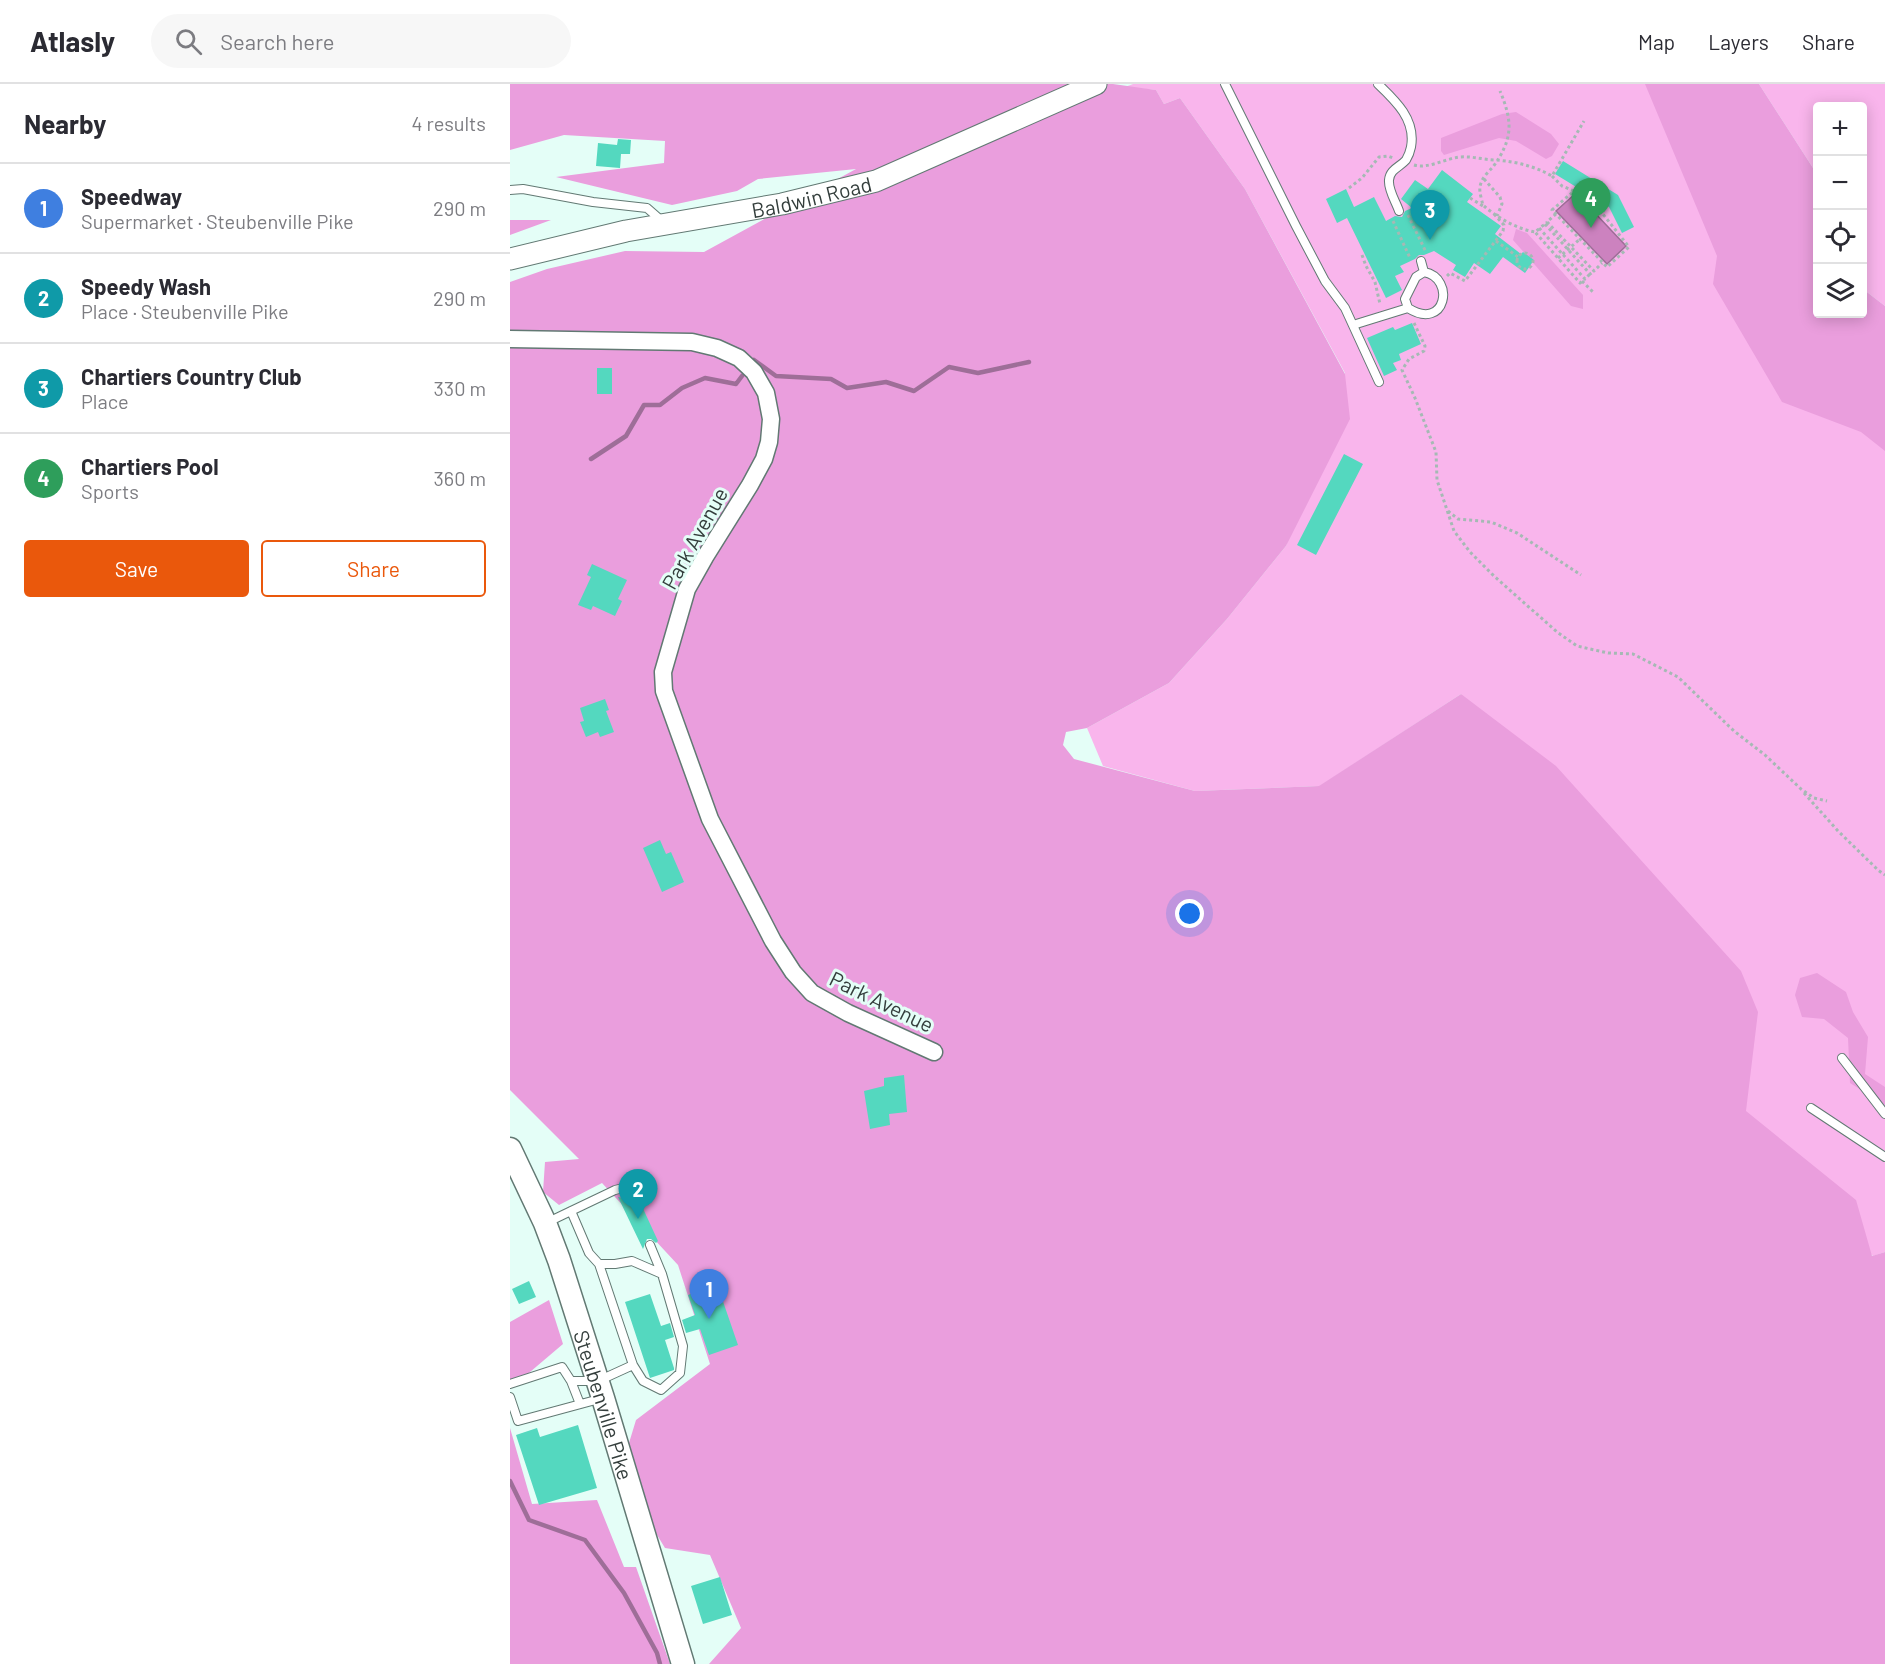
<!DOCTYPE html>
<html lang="en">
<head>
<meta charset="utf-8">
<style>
	:root { --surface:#fff; --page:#f7f7f7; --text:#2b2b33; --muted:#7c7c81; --line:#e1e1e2; --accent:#ea580c }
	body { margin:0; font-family:Barlow,sans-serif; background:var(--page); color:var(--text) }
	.controls { position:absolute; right:18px; top:18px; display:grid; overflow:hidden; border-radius:6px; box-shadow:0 3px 15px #0003 }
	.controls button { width:54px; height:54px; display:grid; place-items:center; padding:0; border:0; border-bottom:2px solid var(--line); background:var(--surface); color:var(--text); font:30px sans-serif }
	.you { position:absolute; left:680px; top:830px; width:21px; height:21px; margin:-15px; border:4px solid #fff; border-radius:50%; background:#1a73e8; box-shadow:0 0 0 9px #1a73e833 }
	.badge { display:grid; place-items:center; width:39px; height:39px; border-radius:50%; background:var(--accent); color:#fff; font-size:20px; font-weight:700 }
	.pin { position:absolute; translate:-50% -50px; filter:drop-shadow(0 2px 3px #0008) }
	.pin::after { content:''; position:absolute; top:32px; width:21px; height:18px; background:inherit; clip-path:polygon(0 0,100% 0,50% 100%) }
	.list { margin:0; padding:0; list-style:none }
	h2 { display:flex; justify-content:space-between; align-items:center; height:78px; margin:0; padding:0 24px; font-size:26px }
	h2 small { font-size:20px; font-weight:400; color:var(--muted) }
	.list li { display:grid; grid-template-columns:39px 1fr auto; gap:18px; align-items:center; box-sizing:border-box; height:90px; padding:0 24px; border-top:2px solid var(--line) }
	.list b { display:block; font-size:22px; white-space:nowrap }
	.list p { margin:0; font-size:20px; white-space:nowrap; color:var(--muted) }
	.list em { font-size:20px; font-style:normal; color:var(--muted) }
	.actions { display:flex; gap:12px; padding:18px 24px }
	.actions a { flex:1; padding:14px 0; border:2px solid var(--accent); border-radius:6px; text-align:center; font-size:21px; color:var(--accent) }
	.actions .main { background:var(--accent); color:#fff }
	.icon { flex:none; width:33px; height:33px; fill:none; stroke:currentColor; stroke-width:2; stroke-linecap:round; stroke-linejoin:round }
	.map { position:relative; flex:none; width:1375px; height:1580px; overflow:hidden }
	header { display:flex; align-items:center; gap:36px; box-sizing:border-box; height:84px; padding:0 30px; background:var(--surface); border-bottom:2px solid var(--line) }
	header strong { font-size:28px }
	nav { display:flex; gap:33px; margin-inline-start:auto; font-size:21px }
	.search { width:420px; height:54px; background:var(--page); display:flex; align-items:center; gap:15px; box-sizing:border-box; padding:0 21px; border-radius:33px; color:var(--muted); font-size:22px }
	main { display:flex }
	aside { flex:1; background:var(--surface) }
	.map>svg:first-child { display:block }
</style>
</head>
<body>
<header>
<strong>Atlasly</strong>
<div class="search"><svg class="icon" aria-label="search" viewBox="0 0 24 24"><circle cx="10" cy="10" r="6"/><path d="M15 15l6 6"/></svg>Search here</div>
<nav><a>Map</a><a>Layers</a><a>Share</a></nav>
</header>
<main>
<aside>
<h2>Nearby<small>4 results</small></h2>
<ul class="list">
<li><span class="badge" style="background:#3f7fe0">1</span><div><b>Speedway</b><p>Supermarket · Steubenville Pike</p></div><em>290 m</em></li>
<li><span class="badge" style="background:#0f9aa8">2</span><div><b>Speedy Wash</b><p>Place · Steubenville Pike</p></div><em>290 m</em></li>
<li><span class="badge" style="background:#0f9aa8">3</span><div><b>Chartiers Country Club</b><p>Place</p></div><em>330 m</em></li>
<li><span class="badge" style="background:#2e9e5b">4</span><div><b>Chartiers Pool</b><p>Sports</p></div><em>360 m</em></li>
</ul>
<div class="actions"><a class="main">Save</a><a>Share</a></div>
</aside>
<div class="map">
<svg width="1375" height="1580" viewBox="0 0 1375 1580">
	<rect width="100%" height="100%" fill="#e4fef7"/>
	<path fill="#f9b5ec" d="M623 0H1182L1302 267 1375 317V1168L1363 1172 1162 1003 951 610 810 702 685 707 593 682 577 644 659 599 717 535 776 462 835 289 735 105 670 14 654 20 646 6 615 3Z
		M1249 0H1375V222L1353 205 1352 22H1308L1307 95 1303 84Z"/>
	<path fill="#ea9edd" d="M0 0H603L646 6 654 20 670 14 735 105 835 290 840 335 776 462 717 535 659 599 577 644 556 648 553 661 564 675 685 707 809 702 951 610 1046 682 1231 887 1248 928 1236 1027 1346 1116 1362 1172 1375 1168V1580H199L231 1544 200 1471 155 1464 130 1423 119 1359 126 1336 200 1280 168 1181 92 1099 49 1121 33 1108 35 1078 69 1075 0 1006V198L37 185 115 167 194 168 346 85 248 95 227 107 162 121 46 93 154 79 155 57 54 51 0 66Z
		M1135 0H1249L1303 84 1307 95 1308 230H1352L1353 205 1375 222V367L1351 348 1272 318 1203 200 1207 172Z
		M1006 28 1041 50 1049 60 1042 72 1036 75 1006 57 989 54 934 71 931 67V54L992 30Z
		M0 136H41L0 151Z
		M1006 145 1017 149 1073 211V225L1061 222 1003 156Z
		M1307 889 1336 908 1343 928 1358 953 1355 990 1375 1003V1021L1340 999 1338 954 1314 935 1292 933 1285 911 1290 894Z
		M39 1216 53 1260 0 1305V1238Z
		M0 1344 22 1420 87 1416 114 1483H126L160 1580H0Z"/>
	<path fill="#cc82bf" stroke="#9e6e98" stroke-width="1.5" d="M1066 109 1116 162 1097 180 1046 127Z"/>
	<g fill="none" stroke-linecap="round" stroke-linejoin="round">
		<path stroke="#9e6e98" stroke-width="4.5" d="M244 276 266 292 321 295 337 304 376 298 404 307 439 283 468 289 519 278
			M81 375 116 352 134 321H150L172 304 195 294 226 300 232 292
			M0 1397 19 1436 75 1456 114 1509 147 1569 150 1580"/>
	</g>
	<path fill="#54d8bf" d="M108 55 121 56 120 70H111L110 84 86 82 88 59 107 61Z
		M1053 77 1108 111 1124 143 1112 149 1099 123 1045 90Z
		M932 86 963 110 957 118 991 142 985 150 1011 170 1013 168 1024 176 1015 189 993 173 980 190 964 179 955 193 943 186 946 181 924 167 914 171H909L905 175 890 182 894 188 885 192 892 206 876 214 837 134 827 139 816 115 836 105 844 123 864 113 876 137 885 132 892 133 895 127 902 124 891 115 905 96 918 105Z
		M902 239 911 260 889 270 891 276 883 279 887 286 874 292 857 254 883 243 885 246Z
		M87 284H102V310H87Z
		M834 370 853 380 806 471 787 461Z
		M82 480 117 496 108 515 112 517 105 532 83 522 81 526 68 521 81 493 77 491Z
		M95 615 99 626 96 627 104 648 90 653 88 648 76 653 70 638 74 637 70 624Z
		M150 756 156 770 161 768 174 798 152 808 133 764Z
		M394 991 397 1028 379 1030 380 1041 360 1045 354 1007 374 1002V994Z
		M124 1105 148 1157 146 1159 141 1155H137L133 1165 108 1113 119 1115 122 1112V1106Z
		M19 1197 26 1213 9 1220 2 1205Z
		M207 1200 228 1261 199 1271 190 1245 176 1249 172 1236 185 1231 178 1211Z
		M140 1210 151 1242 160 1239 164 1253 155 1256 164 1284V1286L140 1294 115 1218Z
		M68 1341 87 1404 29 1421 6 1351 27 1344 30 1353Z
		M210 1493 222 1531 193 1540 181 1502Z"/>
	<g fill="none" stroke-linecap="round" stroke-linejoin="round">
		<g stroke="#627973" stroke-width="10">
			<path id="service" d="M715 0 786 142 815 197 835 224 869 298
				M868 0C886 17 906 36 901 63 900 68 899 71 896 76 890 83 880 85 879 96 878 106 886 118 889 127
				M0 106 13 105 83 118 137 124 153 138
				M898 224C936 248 946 194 914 188
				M843 241 898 224 895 215 906 193 914 188 911 177
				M1332 974 1375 1030
				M1301 1024 1375 1073
				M61 1127 105 1106 113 1104 116 1109
				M140 1161 152 1190
				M89 1180H105L122 1177 152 1190 173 1262 170 1289 151 1306 133 1297 123 1281
				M61 1297 70 1320
				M0 1300 52 1283 61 1297H88L123 1281 89 1180 79 1169 61 1127 36 1139
				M0 1313 8 1337 93 1314"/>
		</g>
		<g stroke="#627973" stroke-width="19">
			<path id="minor" d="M0 255 182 258 207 264 229 274 244 288 256 309 261 335 259 358 254 375 240 401 195 473 177 505 153 588 154 607 200 735 263 857 283 888 302 909 338 929 424 968"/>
		</g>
		<g stroke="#627973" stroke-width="23">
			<g id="tertiary">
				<path id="s1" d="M0 175 116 147 272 120 366 97 586 0"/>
			</g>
		</g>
		<g stroke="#627973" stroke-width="25">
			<g id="secondary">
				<path id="s2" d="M0 1065 35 1139 49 1176 93 1314 173 1580"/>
			</g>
		</g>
		<path stroke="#a5b9b4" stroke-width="3" stroke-dasharray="3 3" stroke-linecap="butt" d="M904 81C918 85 934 75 950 73 963 72 974 76 987 76 1007 78 1024 82 1042 92L1074 37
			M1042 92 1052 102 1064 107H1066L1081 115 1119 163 1097 183 1042 126 1064 107
			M974 95 990 113 992 120 987 132
			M839 104 852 94 869 73 878 72 883 74
			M960 114 973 122C972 116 969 108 970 103 971 95 978 88 983 83 1003 55 1003 38 990 7
			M974 122C988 134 1007 145 1025 148
			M1046 130 1037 138 1084 187 1092 179
			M898 131 916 168
			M883 137 900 174
			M1035 140 1080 190 1084 187
			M1034 141 1029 144 1075 195 1080 190
			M1029 145 1025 148 1070 199 1075 195
			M986 157 1008 173
			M1007 177a8 8 0 1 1 16 0a8 8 0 1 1-16 0Z
			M852 171 856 182 865 198 870 220
			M1048 174 1070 155
			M937 192 940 189 955 197 993 147 994 141 984 130
			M1072 197 1083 208
			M904 239 915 262 914 267 899 275 892 286 905 314 926 368 927 396 944 447 960 468 984 492 1047 548 1067 562 1098 569 1123 570 1168 593 1224 647 1255 671 1291 705 1304 714 1317 717
			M938 427 948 435 981 438 1007 449 1071 491
			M1294 709 1328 747 1368 786 1375 791"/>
		<use href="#service" stroke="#fff" stroke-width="8"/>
		<use href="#minor" stroke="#fff" stroke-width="16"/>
		<use href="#tertiary" stroke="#fff" stroke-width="21"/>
		<use href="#secondary" stroke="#fff" stroke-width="22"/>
	</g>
	<g text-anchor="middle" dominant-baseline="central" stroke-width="6" stroke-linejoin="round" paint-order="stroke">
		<g font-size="21" fill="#343e3c" stroke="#e4fef7">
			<text stroke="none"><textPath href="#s1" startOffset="308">Baldwin Road</textPath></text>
			<text transform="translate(184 454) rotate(-61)">Park Avenue</text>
			<text transform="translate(372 917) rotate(26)">Park Avenue</text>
			<text stroke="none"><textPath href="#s2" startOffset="273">Steubenville Pike</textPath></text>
		</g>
	</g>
</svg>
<div class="controls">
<button>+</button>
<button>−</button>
<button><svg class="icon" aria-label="locate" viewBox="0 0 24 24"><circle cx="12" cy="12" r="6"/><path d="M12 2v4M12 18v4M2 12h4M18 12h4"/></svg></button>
<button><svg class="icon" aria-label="layers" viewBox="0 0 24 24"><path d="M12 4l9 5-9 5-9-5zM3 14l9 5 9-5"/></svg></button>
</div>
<div class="you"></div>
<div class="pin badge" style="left:199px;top:1235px;background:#3f7fe0">1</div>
<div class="pin badge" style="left:128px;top:1135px;background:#0f9aa8">2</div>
<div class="pin badge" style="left:920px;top:156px;background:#0f9aa8">3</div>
<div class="pin badge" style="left:1081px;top:144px;background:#2e9e5b">4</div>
</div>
</main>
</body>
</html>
